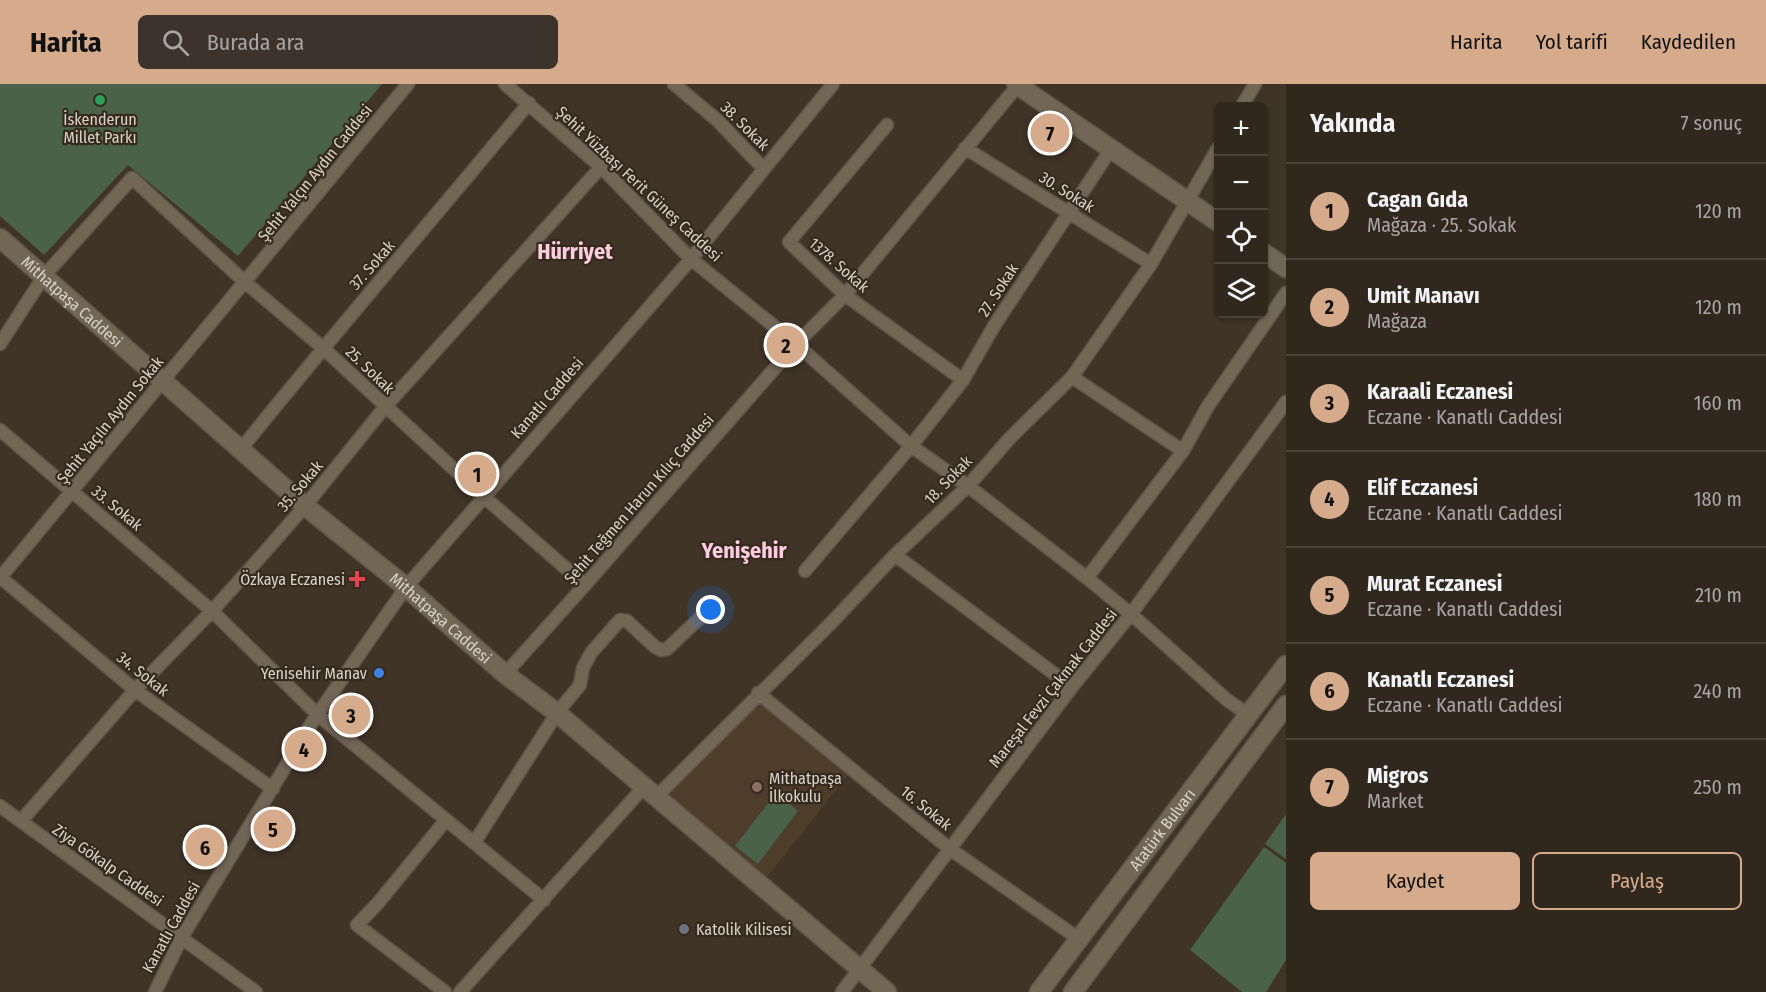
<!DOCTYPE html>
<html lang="tr">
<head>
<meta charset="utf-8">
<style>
	:root { --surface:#30271d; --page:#3c332a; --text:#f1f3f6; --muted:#a8a5a4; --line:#4b443b; --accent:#d6ab8b }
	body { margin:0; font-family:"Fira Sans Condensed",sans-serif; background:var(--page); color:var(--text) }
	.controls { position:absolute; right:18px; top:18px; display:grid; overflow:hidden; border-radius:9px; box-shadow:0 2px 4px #0004 }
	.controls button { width:54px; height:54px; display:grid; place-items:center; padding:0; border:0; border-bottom:2px solid var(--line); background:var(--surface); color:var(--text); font:30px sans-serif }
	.you { position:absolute; left:711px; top:526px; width:21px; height:21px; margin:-15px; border:4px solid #fff; border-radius:50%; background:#1a73e8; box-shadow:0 0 0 9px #1a73e833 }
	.badge { display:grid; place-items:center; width:39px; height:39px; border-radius:50%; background:var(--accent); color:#111; font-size:20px; font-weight:700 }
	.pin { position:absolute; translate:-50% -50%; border:3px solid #fff; box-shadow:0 2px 6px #0006 }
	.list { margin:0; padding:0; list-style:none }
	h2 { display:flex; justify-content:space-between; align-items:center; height:78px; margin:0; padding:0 24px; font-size:26px }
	h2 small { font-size:20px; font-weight:400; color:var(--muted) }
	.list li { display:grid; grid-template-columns:39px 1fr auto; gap:18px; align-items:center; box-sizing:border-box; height:96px; padding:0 24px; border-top:2px solid var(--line) }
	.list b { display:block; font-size:22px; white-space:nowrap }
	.list p { margin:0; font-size:20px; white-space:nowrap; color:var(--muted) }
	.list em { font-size:20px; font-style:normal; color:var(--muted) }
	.actions { display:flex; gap:12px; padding:18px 24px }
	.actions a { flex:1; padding:14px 0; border:2px solid var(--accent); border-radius:9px; text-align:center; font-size:21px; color:var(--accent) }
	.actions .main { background:var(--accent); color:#111 }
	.icon { flex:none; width:33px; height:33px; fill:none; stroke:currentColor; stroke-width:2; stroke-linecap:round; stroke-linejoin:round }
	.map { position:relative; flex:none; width:1286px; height:908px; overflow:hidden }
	header { display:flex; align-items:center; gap:36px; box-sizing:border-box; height:84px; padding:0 30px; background:var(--accent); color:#111 }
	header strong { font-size:28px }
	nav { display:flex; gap:33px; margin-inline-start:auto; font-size:21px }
	.search { width:420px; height:54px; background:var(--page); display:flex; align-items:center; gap:15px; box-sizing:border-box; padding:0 21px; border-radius:9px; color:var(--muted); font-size:22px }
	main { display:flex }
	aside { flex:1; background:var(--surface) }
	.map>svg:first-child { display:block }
</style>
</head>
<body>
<header>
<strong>Harita</strong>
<div class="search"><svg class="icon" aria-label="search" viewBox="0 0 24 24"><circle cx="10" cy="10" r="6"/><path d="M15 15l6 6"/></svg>Burada ara</div>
<nav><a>Harita</a><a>Yol tarifi</a><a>Kaydedilen</a></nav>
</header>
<main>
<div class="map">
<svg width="1286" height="908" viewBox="0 0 1286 908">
	<rect width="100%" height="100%" fill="#403427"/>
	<path fill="#4d3d2a" d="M755 611 848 691 762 799 664 716Z"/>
	<path fill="#496249" d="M0 0H382L238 172 128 81 44 171 0 132Z
		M776 709 798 727 758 780 735 762Z
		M1286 730V775L1265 760Z
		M1264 763 1286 779V876L1266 908H1242L1190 866Z"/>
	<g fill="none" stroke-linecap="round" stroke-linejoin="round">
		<g stroke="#5c5347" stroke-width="15">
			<path id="street" d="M505 0 601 83 691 175 796 260 911 362 968 402 1087 494 1131 530 1227 616 1249 631
				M674 0 717 36 764 85
				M1242 22 1255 0
				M887 41 789 158 845 211 963 296
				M965 64 1151 180
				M0 260 44 192 132 94 246 199 323 264 483 412 585 501
				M1072 293 1183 367
				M0 346 212 527 318 631 544 816
				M241 365C335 248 433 135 529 19
				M895 471 1072 603
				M805 487 911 362 963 296 994 242 1111 65
				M0 493 135 606 273 705
				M0 494 408 0
				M1087 494 1183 367 1208 322 1286 209
				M505 590 585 501 796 260 845 211 1019 0
				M758 609 950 765 1079 855
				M655 714 832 538 895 471 968 402 1010 354 1072 293 1151 180 1218 64
				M0 722 256 908
				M21 737 135 606 212 527 256 478 305 422 385 323 601 83
				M474 759 557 629 580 601 583 584 591 569 620 536 627 537 655 563 661 566 667 565 705 529
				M155 908 182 853 313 637 406 503 691 175 833 0
				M445 908 357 841 378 819 446 736
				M460 908 643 704
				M842 908 1072 603 1131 530 1286 318"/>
		</g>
		<g stroke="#5c5347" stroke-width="21">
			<g id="secondary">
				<path d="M1016 0 1218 138"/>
				<path id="s1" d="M0 154 305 422 406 503 505 590 557 629 887 908"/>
				<path d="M1264 169 1286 184"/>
				<path id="s2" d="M1039 908 1286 581"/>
				<path d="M1073 908 1286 621"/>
			</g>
		</g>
		<use href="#street" stroke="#726657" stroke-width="12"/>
		<use href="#secondary" stroke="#726657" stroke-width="18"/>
	</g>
	<circle fill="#2e9e5b" stroke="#352a1d" stroke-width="2" cx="100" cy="16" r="6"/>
	<path fill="#e0444e" stroke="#352a1d" stroke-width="2" d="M354 486h6v6h6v6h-6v6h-6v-6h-6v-6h6z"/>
	<circle fill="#3f7fe0" stroke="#352a1d" stroke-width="2" cx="379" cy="589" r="6"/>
	<circle fill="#8d6e63" stroke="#352a1d" stroke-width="2" cx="757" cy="703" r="6"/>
	<circle fill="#6b7280" stroke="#352a1d" stroke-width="2" cx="684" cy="845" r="6"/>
	<g text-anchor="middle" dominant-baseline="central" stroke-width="4.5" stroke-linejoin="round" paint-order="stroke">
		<g font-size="16" fill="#dad2ca" stroke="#352a1d" text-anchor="end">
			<text x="100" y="35" text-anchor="middle">İskenderun<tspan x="100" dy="18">Millet Parkı</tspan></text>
			<text x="345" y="495">Özkaya Eczanesi</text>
			<text x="367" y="589">Yenisehir Manav</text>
			<text x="769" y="694" text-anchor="start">Mithatpaşa<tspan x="769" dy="18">İlkokulu</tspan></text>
			<text x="696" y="845" text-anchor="start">Katolik Kilisesi</text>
		</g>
		<g font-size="16" fill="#dad2ca" stroke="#352a1d">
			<text transform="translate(745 42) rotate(45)">38. Sokak</text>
			<text transform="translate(315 89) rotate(-51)">Şehit Yalçın Aydın Caddesi</text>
			<text transform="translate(639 100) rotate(43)">Şehit Yüzbaşı Ferit Güneş Caddesi</text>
			<text transform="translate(1067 108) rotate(32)">30. Sokak</text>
			<text transform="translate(372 181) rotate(-49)">37. Sokak</text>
			<text transform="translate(839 181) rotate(41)">1378. Sokak</text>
			<text transform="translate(998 206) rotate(-57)">27. Sokak</text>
			<text stroke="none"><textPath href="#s1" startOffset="96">Mithatpaşa Caddesi</textPath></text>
			<text transform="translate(370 286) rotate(44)">25. Sokak</text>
			<text transform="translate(547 314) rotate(-49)">Kanatlı Caddesi</text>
			<text transform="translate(110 336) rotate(-51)">Şehit Yaçıln Aydın Sokak</text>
			<text transform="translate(948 396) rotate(-46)">18. Sokak</text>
			<text transform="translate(300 402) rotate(-50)">35. Sokak</text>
			<text transform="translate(639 415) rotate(-49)">Şehit Teğmen Harun Kılıç Caddesi</text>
			<text transform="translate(117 424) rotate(40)">33. Sokak</text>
			<text stroke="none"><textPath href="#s1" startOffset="582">Mithatpaşa Caddesi</textPath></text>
			<text transform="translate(143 590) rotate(38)">34. Sokak</text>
			<text transform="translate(1053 604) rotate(-52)">Mareşal Fevzi Çakmak Caddesi</text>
			<text transform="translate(926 724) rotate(39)">16. Sokak</text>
			<text stroke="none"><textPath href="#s2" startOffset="204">Atatürk Bulvarı</textPath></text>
			<text transform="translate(108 781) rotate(35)">Ziya Gökalp Caddesi</text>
			<text transform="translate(171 843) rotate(-61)">Kanatlı Caddesi</text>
		</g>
		<g font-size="22" font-weight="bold" fill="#fecddf" stroke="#352a1d">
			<text x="575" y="167">Hürriyet</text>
			<text x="744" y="466">Yenişehir</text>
		</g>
	</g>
</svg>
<div class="controls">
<button>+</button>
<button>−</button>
<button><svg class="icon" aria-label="locate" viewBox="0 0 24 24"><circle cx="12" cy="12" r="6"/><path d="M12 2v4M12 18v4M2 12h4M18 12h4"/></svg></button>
<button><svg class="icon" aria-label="layers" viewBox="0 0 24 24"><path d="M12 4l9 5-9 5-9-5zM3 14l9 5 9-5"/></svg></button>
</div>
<div class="you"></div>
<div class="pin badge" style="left:477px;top:390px">1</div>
<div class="pin badge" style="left:786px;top:261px">2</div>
<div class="pin badge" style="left:351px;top:631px">3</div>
<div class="pin badge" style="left:304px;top:665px">4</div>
<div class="pin badge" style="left:273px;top:745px">5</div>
<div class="pin badge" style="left:205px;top:763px">6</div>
<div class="pin badge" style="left:1050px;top:49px">7</div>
</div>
<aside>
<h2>Yakında<small>7 sonuç</small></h2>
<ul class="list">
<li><span class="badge">1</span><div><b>Cagan Gıda</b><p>Mağaza · 25. Sokak</p></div><em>120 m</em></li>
<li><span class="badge">2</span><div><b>Umit Manavı</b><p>Mağaza</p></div><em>120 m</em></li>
<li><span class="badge">3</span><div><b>Karaali Eczanesi</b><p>Eczane · Kanatlı Caddesi</p></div><em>160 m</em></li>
<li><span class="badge">4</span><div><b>Elif Eczanesi</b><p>Eczane · Kanatlı Caddesi</p></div><em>180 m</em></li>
<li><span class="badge">5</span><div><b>Murat Eczanesi</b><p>Eczane · Kanatlı Caddesi</p></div><em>210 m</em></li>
<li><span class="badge">6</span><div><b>Kanatlı Eczanesi</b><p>Eczane · Kanatlı Caddesi</p></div><em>240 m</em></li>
<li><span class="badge">7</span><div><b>Migros</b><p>Market</p></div><em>250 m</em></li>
</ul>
<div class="actions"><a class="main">Kaydet</a><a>Paylaş</a></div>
</aside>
</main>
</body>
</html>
